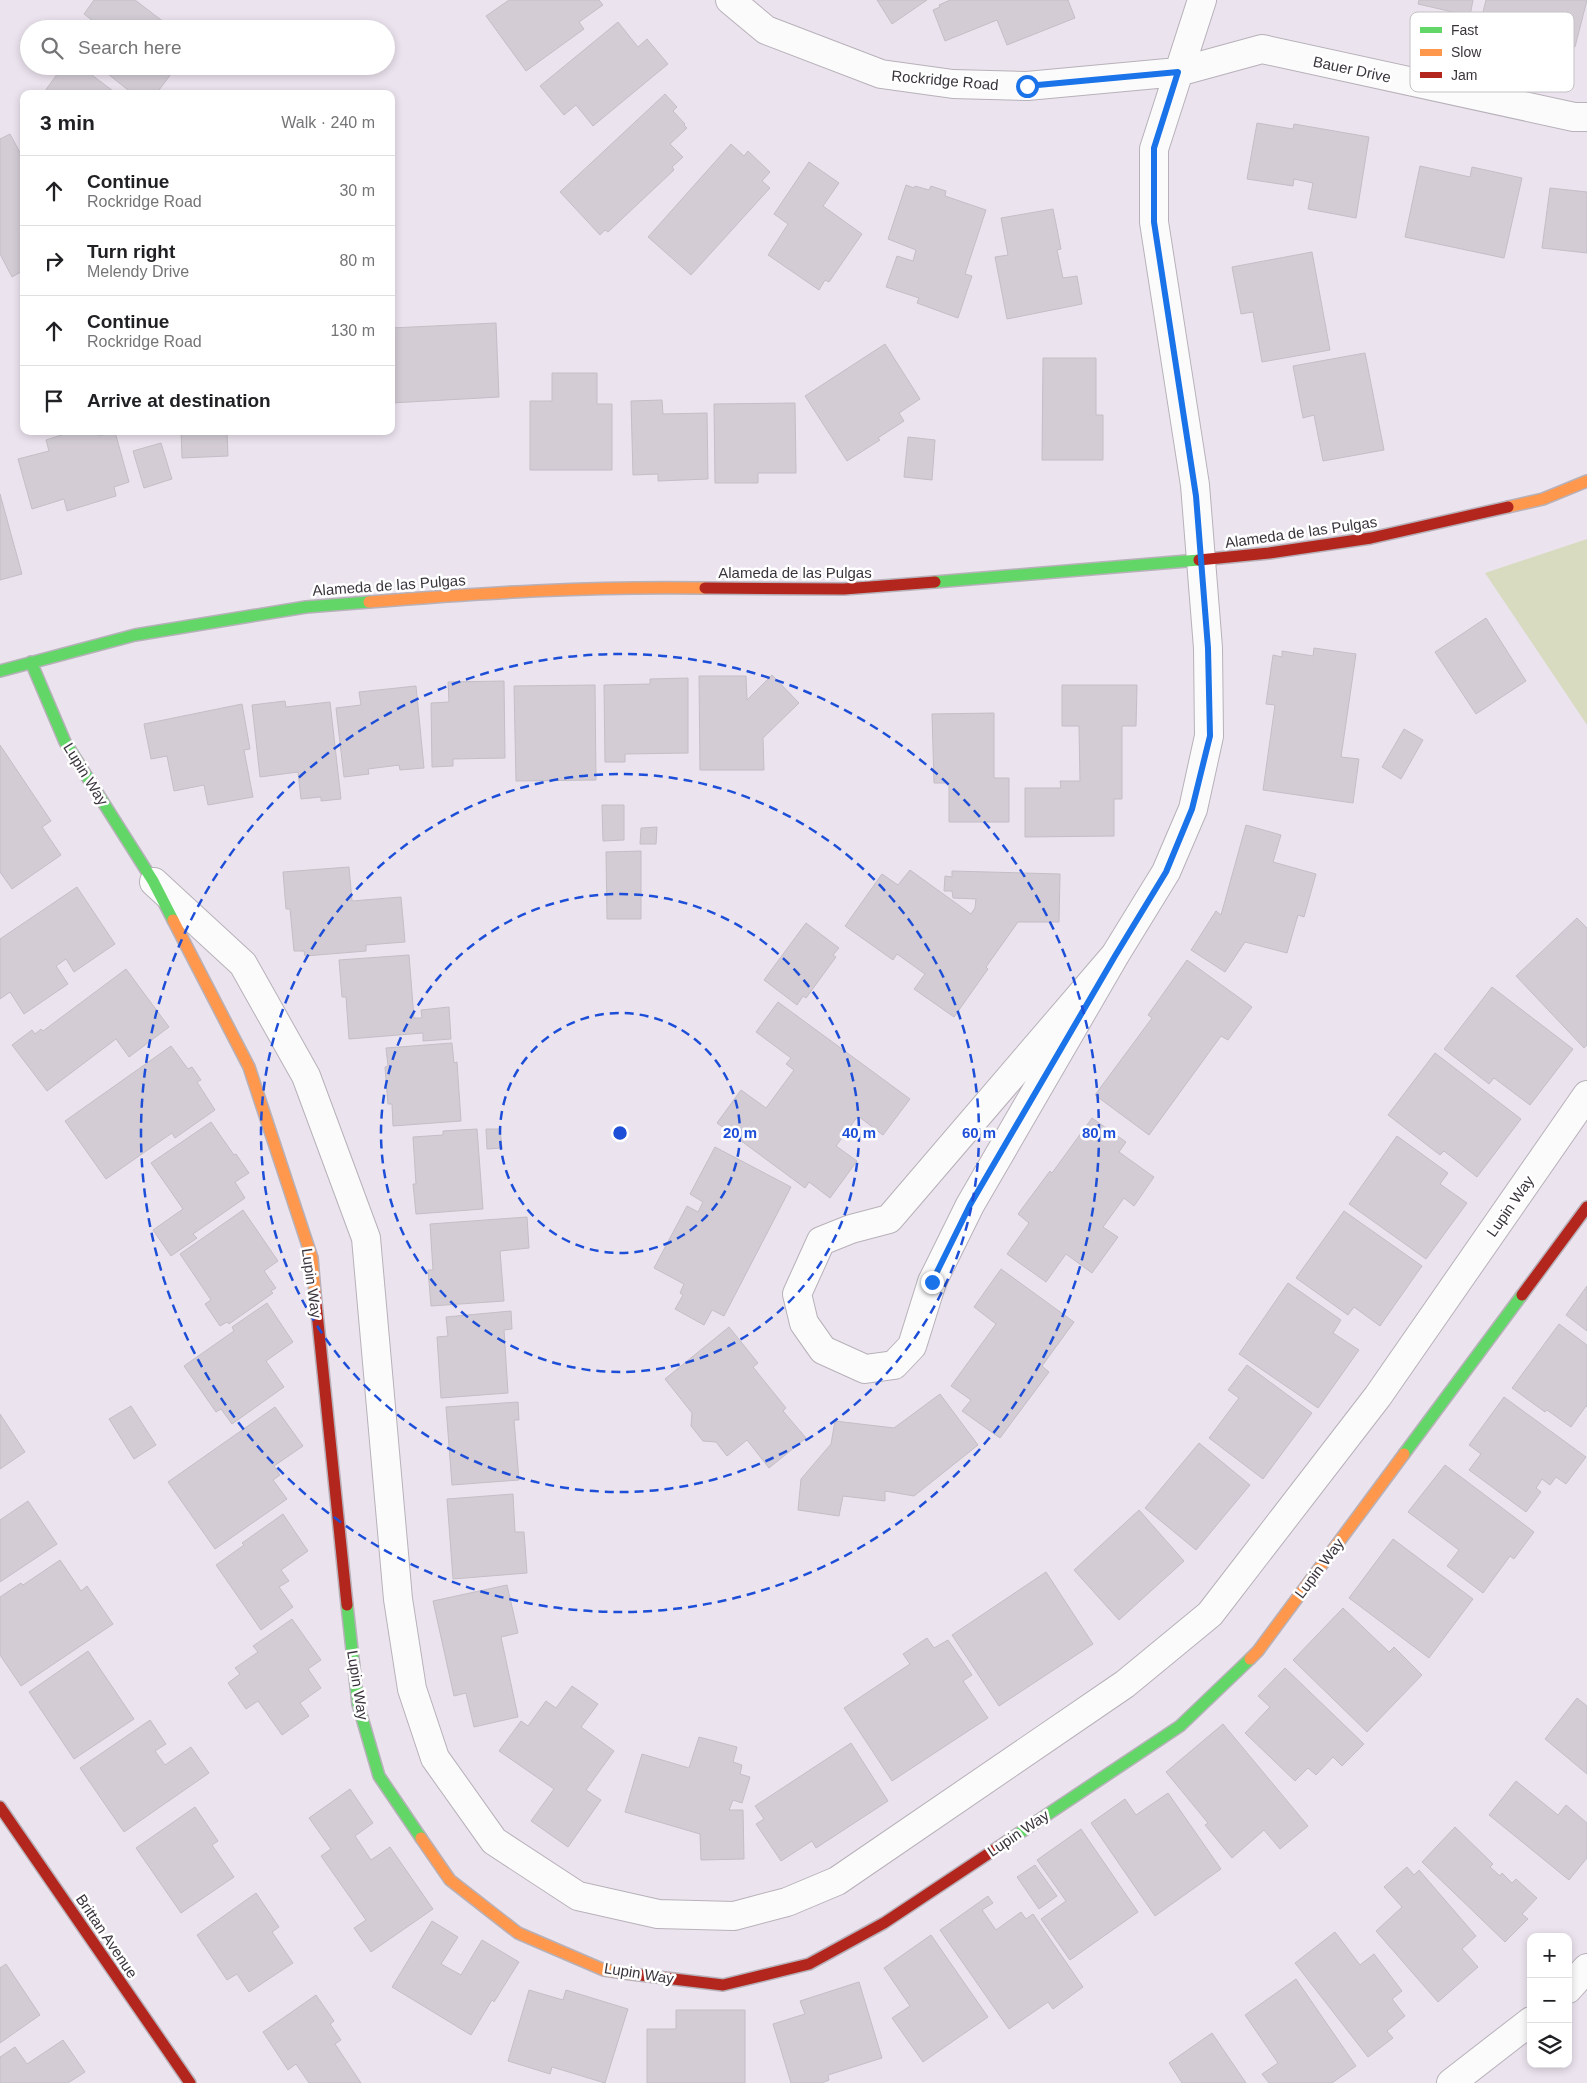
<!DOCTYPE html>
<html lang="en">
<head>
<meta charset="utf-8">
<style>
	:root { --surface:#fff; --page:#f2f2f2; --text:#202124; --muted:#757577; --line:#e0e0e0 }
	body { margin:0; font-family:Helvetica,sans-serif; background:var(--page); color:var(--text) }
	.controls { position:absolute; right:15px; bottom:15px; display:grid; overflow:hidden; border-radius:10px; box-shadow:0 2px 8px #0003 }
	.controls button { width:45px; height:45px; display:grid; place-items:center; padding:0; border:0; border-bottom:1px solid var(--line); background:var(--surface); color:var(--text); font:25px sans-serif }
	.stop { position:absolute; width:15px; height:15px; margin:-11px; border:4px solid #1a73e8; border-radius:50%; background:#fff }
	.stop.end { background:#1a73e8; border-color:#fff; box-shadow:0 1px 5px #0008 }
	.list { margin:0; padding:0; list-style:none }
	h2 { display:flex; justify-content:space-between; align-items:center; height:65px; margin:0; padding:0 20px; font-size:21px }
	h2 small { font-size:16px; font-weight:400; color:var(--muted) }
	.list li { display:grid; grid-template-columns:32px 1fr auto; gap:15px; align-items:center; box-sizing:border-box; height:70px; padding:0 20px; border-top:1px solid var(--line) }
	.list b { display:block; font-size:19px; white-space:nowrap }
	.list p { margin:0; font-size:16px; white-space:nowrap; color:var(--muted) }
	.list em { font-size:16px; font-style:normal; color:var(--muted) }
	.icon { flex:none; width:28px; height:28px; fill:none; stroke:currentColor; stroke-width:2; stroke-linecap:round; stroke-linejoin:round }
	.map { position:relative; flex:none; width:1587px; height:2083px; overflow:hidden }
	.search { position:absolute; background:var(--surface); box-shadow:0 2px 8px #0003; left:20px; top:20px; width:375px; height:55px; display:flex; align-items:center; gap:12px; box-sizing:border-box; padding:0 18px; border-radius:28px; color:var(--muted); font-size:19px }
	.panel { position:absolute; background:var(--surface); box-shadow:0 2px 8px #0003; left:20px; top:90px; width:375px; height:345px; border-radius:10px }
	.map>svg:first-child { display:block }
</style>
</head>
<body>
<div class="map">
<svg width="1587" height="2083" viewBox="0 0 1587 2083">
	<rect width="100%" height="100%" fill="#ebe3ee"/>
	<path fill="#d9dbc1" d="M1587 539V725L1485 573Z"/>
	<path fill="#d3ccd5" stroke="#c4bec6" d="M94 0H135L173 29H103L84 14Z
		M509 0H599L603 5 579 22 584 29 526 71 486 16Z
		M877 0H927L892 24Z
		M950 0H1068L1075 18 1007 45 997 20 945 41 933 10 940 7 939 5Z
		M1419 0H1473L1470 16 1418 4Z
		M1486 0H1587L1575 47 1480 24Z
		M618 22 638 47 647 39 668 64 593 126 576 105 564 115 540 86Z
		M63 66H80L117 94H49L45 91Z
		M98 66H177L156 94H133Z
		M665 94 677 107 673 111 685 124 684 125 687 128 670 144 683 157 672 167 674 170 608 232 605 230 600 235 560 192Z
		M1257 123 1293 129 1294 124 1369 137 1356 218 1308 209 1313 183 1294 179 1293 186 1247 179Z
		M10 134 24 160V270L12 277 0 254V139Z
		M731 144 744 156 748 151 770 172 762 181 770 188 691 275 648 237Z
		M809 162 839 183 823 206 862 234 829 282 825 280 819 290 768 255 788 224 774 214Z
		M1420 166 1470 177 1472 167 1522 178 1504 258 1405 237Z
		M906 185 914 188 915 186 929 190 931 186 946 191 945 196 986 210 965 274 972 276 958 318 917 303 919 298 886 287 897 256 913 261 916 250 888 239Z
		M1550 188 1587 192V253L1542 248Z
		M1053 209 1061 249 1057 250 1063 278 1077 276 1082 304 1007 319 995 257 1008 255 1001 218Z
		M1312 252 1330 350 1262 362 1253 312 1241 314 1232 267Z
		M496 323 499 397 391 403V328Z
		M885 344 920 399 899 413 904 421 878 438 880 440 847 461 805 396Z
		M1365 353 1384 450 1323 461 1314 415 1303 418 1293 366Z
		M1043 358H1096V415H1103V460H1042Z
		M552 373H597V404H612V470H530V401H552Z
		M662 400 663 414 707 413 708 479 658 481V474L633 475 631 401Z
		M795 403 796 473H758V483H715L714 404Z
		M74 431H98L99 436 115 432 129 482 114 487 116 496 67 511 64 499 32 509 18 459 49 451 46 440Z
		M181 431H227L228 456 182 458Z
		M908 437 935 440 932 480 904 477Z
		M161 443 172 479 144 488 133 451Z
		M0 494 22 574 0 580Z
		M1486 618 1526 681 1476 714 1435 652Z
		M1314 648 1356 654 1341 757 1359 759 1353 803 1263 790 1275 705 1266 704 1273 655 1282 657V651L1313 656Z
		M772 675 799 703 763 738 764 770H700L699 676H746L747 700Z
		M688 678V753L625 754V762H605L604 685 650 684V679Z
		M504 681 505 758 453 759V766L432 767 431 703 449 702 448 682Z
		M595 685 596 780 516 781 514 686Z
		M1062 685H1137L1136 726H1122V799H1114V836L1025 837V788H1061L1060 781H1080L1079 726H1062Z
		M416 686 424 768 400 770 399 765 368 769 369 774 344 777 336 708 361 705 359 692Z
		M285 701 286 707 330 702 341 799 321 801V797L301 799 298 772 260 777 252 705Z
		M242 704 250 749 244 750 253 797 208 805 204 785 174 791 167 756 151 759 144 724Z
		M994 713V778H1009V822H949V783H934L932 714Z
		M1404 729 1423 740 1401 779 1382 767Z
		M0 745 51 821 42 827 61 855 12 889 0 872Z
		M602 805H624V840L603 841Z
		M1246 825 1281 835 1273 862 1316 874 1304 917 1298 915 1287 953 1245 942 1225 972 1191 950 1216 911 1221 915Z
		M657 827 656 844H640L641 828Z
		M641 851V919H607L606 852Z
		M349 867 352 901 401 897 405 942 366 945V951L305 956 304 951H294L290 909H286L283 872Z
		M910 870 971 914 975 908 976 899 953 898 952 891H944L945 876 952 877V871L1060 874 1059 922H1018L986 967 988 969 954 1017 914 989 925 974 897 954 893 960 845 926 882 874 898 885Z
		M77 887 115 944 74 972 66 959 56 966 68 984 24 1014 10 992 0 999V939Z
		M1577 918 1587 928V1045L1584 1048 1516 976Z
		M806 923 839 948 833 955 836 957 806 998 803 996 797 1005 764 980Z
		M409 955 414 1018H422L421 1010 449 1007 451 1039 423 1041V1033L349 1039 346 997H342L339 960Z
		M1187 960 1252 1007 1228 1040 1221 1036 1149 1135 1095 1095 1152 1018 1148 1015Z
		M126 969 169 1027 129 1057 116 1039 47 1091 12 1045 32 1030 35 1034 41 1029 43 1031Z
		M1492 987 1573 1049 1530 1105 1494 1078 1489 1084 1444 1049Z
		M778 1002 910 1099 883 1135 858 1116 836 1146 857 1161 830 1198 809 1182 805 1188 717 1123 741 1090 766 1108 794 1070 786 1064 791 1058 756 1032Z
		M452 1043 454 1063 457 1062 461 1121 393 1126 392 1104H388L385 1067 388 1066 386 1048Z
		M171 1046 188 1069 192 1067 201 1080 197 1082 215 1110 175 1138 172 1133 106 1179 65 1121Z
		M1435 1053 1521 1119 1477 1177 1444 1151 1440 1155 1388 1115Z
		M1092 1118 1126 1142 1119 1152 1154 1177 1134 1206 1124 1198 1103 1227 1118 1237 1092 1273 1066 1254 1046 1282 1007 1254 1029 1223 1018 1214 1050 1171 1052 1173Z
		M211 1122 234 1155 236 1154 249 1173 235 1182 245 1198 193 1234 197 1238 171 1256 153 1230 183 1209 151 1163Z
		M477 1129 483 1209 416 1214 413 1184H416L413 1137 443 1135V1131Z
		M486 1129H500L502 1148 487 1149Z
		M1397 1136 1448 1173 1440 1184 1467 1203 1426 1259 1349 1204Z
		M715 1147 791 1187 724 1316 712 1310 704 1325 675 1309 683 1295 680 1293 684 1284 654 1268 687 1206 698 1212 703 1202 690 1194Z
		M243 1210 278 1261 264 1271 276 1288 271 1291 273 1293 229 1324 227 1322 220 1326 205 1304 211 1300 180 1254Z
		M1344 1211 1422 1266 1380 1326 1354 1307 1348 1315 1296 1278Z
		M527 1217 529 1248 500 1251 504 1301 431 1306 428 1270H433L430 1224Z
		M1001 1269 1074 1322 1042 1366 1049 1372 1000 1438 962 1411 971 1400 951 1386 996 1324 974 1307Z
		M1288 1283 1341 1320 1333 1333 1359 1350 1318 1408 1239 1354Z
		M1587 1286V1331L1566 1315Z
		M267 1303 293 1342 266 1361 284 1387 232 1424 221 1409 216 1412 184 1366 234 1331 232 1327Z
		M511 1311 512 1329 504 1330 508 1393 441 1398 437 1337 448 1336 446 1317Z
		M1559 1324 1587 1345V1407L1586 1406 1571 1427 1547 1410 1545 1412 1512 1388Z
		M729 1327 758 1363 753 1367 786 1408 783 1411 806 1438 769 1468 747 1440 727 1456 716 1442 703 1441 691 1426 692 1413 665 1379Z
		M1247 1365 1312 1413 1263 1479 1209 1438 1239 1398 1228 1390Z
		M940 1394 978 1445 914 1496 885 1491V1501L843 1496 839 1516 798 1510 801 1479 831 1444 835 1421 894 1428Z
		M1504 1397 1586 1457 1566 1484 1556 1477 1550 1485 1542 1479 1536 1488 1541 1492 1526 1512 1469 1470 1481 1454 1469 1445Z
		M518 1402 519 1420H514L519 1480 452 1485 446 1407Z
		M131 1406 156 1445 134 1459 109 1419Z
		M275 1407 303 1446 274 1466 280 1475 273 1480 287 1499 215 1549 168 1482Z
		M0 1414 25 1452 0 1469Z
		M1199 1443 1250 1485 1196 1550 1145 1508Z
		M1445 1465 1534 1532 1514 1559 1510 1556 1483 1593 1447 1566 1459 1550 1408 1512Z
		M513 1494 515 1532H524L527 1573 453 1579 447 1499Z
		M28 1501 57 1544 0 1582V1520Z
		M1139 1510 1184 1561 1119 1620 1074 1570Z
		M283 1514 308 1551 281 1570 289 1581 279 1587 293 1607 261 1630 216 1565 244 1545 242 1543Z
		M1393 1539 1473 1599 1429 1658 1349 1598Z
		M60 1560 81 1591 87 1586 113 1624 21 1686 0 1655V1597L21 1583 23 1585Z
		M1046 1572 1093 1644 999 1706 952 1635Z
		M507 1585 518 1633 501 1637 518 1717 474 1727 466 1693 454 1696 433 1601Z
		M1343 1608 1389 1652 1394 1647 1422 1675 1367 1732 1293 1660Z
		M292 1619 321 1660 308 1669 321 1688 300 1703 309 1716 282 1735 258 1701 246 1709 228 1683 240 1674 235 1668 258 1652 253 1646Z
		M927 1638 934 1648 948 1640 972 1675 963 1681 988 1718 892 1781 844 1708 910 1664 903 1654Z
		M88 1651 134 1719 74 1759 29 1692Z
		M1285 1668 1364 1744 1342 1766 1333 1757 1316 1775 1308 1768 1295 1781 1245 1733 1270 1707 1258 1696Z
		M572 1686 598 1704 581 1727 614 1751 586 1790 601 1800 568 1847 531 1821 554 1789 499 1751 521 1721 528 1726 546 1701 556 1708Z
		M1577 1698 1587 1706V1774L1545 1739Z
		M150 1720 166 1744 155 1751 165 1765 191 1747 209 1773 124 1832 80 1768Z
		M1223 1724 1308 1826 1280 1849 1264 1830 1232 1858 1205 1825 1208 1823 1166 1772Z
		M699 1737 737 1747 733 1762 742 1765 740 1774 750 1777 742 1803 733 1800 729 1810H743L744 1859 701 1860 700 1834 625 1812 642 1754 689 1768Z
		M851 1743 888 1801 816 1848 812 1841 781 1861 756 1824 764 1819 755 1806Z
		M1516 1781 1558 1815 1566 1805 1587 1823V1858L1569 1880 1489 1815Z
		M350 1789 373 1823 355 1836 371 1860 390 1847 433 1909 371 1952 354 1928 366 1920 321 1856 331 1849 309 1818Z
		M1168 1793 1221 1869 1155 1916 1091 1823 1125 1799 1136 1815Z
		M195 1807 218 1841 212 1845 234 1877 181 1913 136 1848Z
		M1455 1827 1493 1864 1490 1867 1500 1876 1502 1873 1512 1883 1516 1879 1537 1898 1522 1914 1528 1919 1505 1942 1422 1862Z
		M1081 1829 1138 1912 1070 1960 1041 1919 1066 1901 1037 1860Z
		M1035 1865 1057 1896 1039 1909 1017 1877Z
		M1407 1867 1414 1875 1419 1870 1476 1936 1462 1949 1478 1967 1438 2002 1376 1931 1402 1907 1384 1887Z
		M256 1893 279 1927 272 1932 293 1963 249 1992 237 1974 227 1980 197 1935Z
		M988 1896 993 1903 982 1910 996 1930 1021 1912 1026 1919 1033 1914 1083 1987 1053 2009 1048 2002 1009 2029 940 1930Z
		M432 1921 458 1937 441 1964 461 1975 482 1940 519 1962 494 2002 492 2000 471 2035 392 1987Z
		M1335 1932 1360 1965 1374 1954 1402 1991 1392 1999 1405 2016 1387 2031 1393 2038 1368 2057 1295 1963Z
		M931 1935 988 2017 923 2062 892 2018 910 2006 884 1968Z
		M6 1964 40 2015 0 2043V1968Z
		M1296 1979 1356 2066 1332 2083H1269L1262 2074 1278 2063 1245 2015Z
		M859 1982 882 2058 828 2075 829 2080 822 2083H791L773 2024 805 2014 800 2001Z
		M529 1990 563 2000 566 1990 628 2009 605 2083 552 2067 550 2074 508 2061Z
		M316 1995 334 2021 330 2024 341 2040 335 2044 361 2083H309L296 2064 288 2070 263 2032Z
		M676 2010H745V2083H647V2029H676Z
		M1212 2033 1246 2083H1182L1169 2063Z
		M63 2040 85 2072 68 2083H0V2057L15 2047 27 2064Z"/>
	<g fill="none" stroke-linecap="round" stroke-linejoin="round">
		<g stroke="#b7b1b9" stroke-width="30">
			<path id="street" d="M730 0 766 30 881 74 953 84 1027 86 1178 72 1262 49 1574 117H1587
				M154 882 243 964 306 1076 366 1238 398 1599 412 1689 435 1758 494 1841 578 1896 658 1914 734 1916 787 1902 837 1881 1125 1684 1210 1614 1378 1396 1587 1095
				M1115 955 889 1219 851 1229 821 1241 797 1294 804 1323 823 1350 865 1369 894 1365 912 1346 932 1282 970 1205 1115 955 1166 872 1193 809 1209 736 1208 648 1195 485 1154 222V149L1202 0
				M1568 1989 1587 1968
				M1451 2083 1531 2021"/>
		</g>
		<g stroke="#b7b1b9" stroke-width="14">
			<path id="fast" d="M935 582 1199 560
				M31 662 65 742 153 881 173 920
				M0 671 135 635 306 607 369 602
				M1404 1454 1522 1295
				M347 1605 358 1704 379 1776 421 1838
				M1006 1842 1180 1726 1250 1659"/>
		</g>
		<g stroke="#b7b1b9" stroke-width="14">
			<path id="slow" d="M1508 507 1543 499 1587 481
				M369 602C481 593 593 586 705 588
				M173 920 249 1067 312 1258 315 1293
				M1250 1659 1258 1651 1404 1454
				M421 1838 450 1880 518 1933 604 1970 632 1974"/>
		</g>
		<g stroke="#b7b1b9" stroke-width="14">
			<path id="jam" d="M1199 560 1269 553 1371 538 1508 507
				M705 588 844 589 935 582
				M315 1293 347 1605
				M1522 1295 1587 1207
				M0 1807 190 2083
				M632 1974 723 1985 809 1964 884 1923 1006 1842"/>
		</g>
		<use href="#street" stroke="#fcfbfc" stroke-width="28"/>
		<use href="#fast" stroke="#63d668" stroke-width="11"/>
		<use href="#slow" stroke="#ff974d" stroke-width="11"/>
		<use href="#jam" stroke="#b3261e" stroke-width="11"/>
	</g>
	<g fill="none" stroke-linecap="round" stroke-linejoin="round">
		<path stroke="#1a73e8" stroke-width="6" d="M932 1282 970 1205 1115 956 1166 872 1192 809 1210 736 1208 648 1196 496 1154 222V148L1178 72 1027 86"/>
	</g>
	<g fill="none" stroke="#1d4ed8" stroke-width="2.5" stroke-dasharray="9 6">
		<circle cx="620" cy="1133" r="120"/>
		<circle cx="620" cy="1133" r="239"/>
		<circle cx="620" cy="1133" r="359"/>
		<circle cx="620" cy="1133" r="479"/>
	</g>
	<g text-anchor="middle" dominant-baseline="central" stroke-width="5" stroke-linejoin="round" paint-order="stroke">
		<g font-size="15" fill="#3a343c" stroke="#fff">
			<text transform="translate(1352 69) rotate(12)">Bauer Drive</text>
			<text transform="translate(945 80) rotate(5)">Rockridge Road</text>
			<text transform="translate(1301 532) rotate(-8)">Alameda de las Pulgas</text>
			<text x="795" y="572">Alameda de las Pulgas</text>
			<text transform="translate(389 585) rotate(-4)">Alameda de las Pulgas</text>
			<text transform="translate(86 774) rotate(58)">Lupin Way</text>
			<text transform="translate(1510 1206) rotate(-55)">Lupin Way</text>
			<text transform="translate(312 1283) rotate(82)">Lupin Way</text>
			<text transform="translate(1319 1568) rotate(-53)">Lupin Way</text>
			<text transform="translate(358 1685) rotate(81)">Lupin Way</text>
			<text transform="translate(1018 1833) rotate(-34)">Lupin Way</text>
			<text transform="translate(107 1936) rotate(56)">Brittan Avenue</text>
			<text transform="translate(639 1973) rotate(9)">Lupin Way</text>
		</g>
	</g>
	<rect x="1410" y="12" width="164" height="80" rx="8" fill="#fff" stroke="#c4c2c4" stroke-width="1"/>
	<rect x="1420" y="27" width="22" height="6" fill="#63d668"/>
	<rect x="1420" y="49" width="22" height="7" fill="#ff974d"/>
	<rect x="1420" y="72" width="22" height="6" fill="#b3261e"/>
	<g font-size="14" fill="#3a343c">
		<text x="1451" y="35">Fast</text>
		<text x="1451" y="57">Slow</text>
		<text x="1451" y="80">Jam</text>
	</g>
	<circle cx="620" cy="1133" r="8" fill="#1d4ed8" stroke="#fff" stroke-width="2.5"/>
	<g font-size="15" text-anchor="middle" font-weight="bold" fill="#1d4ed8" stroke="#fff" stroke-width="5" stroke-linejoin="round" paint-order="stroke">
		<text x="740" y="1138">20 m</text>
		<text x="859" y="1138">40 m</text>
		<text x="979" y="1138">60 m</text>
		<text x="1099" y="1138">80 m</text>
	</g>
</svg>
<div class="controls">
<button>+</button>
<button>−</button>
<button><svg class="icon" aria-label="layers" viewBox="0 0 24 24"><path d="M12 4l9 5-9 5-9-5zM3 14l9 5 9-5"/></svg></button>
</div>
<div class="stop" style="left:1027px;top:86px"></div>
<div class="stop end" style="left:932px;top:1282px"></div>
<div class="search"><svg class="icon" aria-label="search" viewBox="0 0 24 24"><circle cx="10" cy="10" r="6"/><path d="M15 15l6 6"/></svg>Search here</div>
<section class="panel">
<h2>3 min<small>Walk · 240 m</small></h2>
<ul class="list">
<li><svg class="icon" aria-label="ahead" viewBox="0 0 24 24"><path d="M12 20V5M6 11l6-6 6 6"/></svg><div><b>Continue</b><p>Rockridge Road</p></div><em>30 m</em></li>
<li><svg class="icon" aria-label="right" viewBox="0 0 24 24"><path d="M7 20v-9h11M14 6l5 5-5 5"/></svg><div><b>Turn right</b><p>Melendy Drive</p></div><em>80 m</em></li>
<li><svg class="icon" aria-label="ahead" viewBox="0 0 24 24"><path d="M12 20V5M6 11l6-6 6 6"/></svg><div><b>Continue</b><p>Rockridge Road</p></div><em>130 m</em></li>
<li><svg class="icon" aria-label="arrive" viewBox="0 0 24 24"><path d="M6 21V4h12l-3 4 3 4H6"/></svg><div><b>Arrive at destination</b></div></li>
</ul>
</section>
</div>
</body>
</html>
